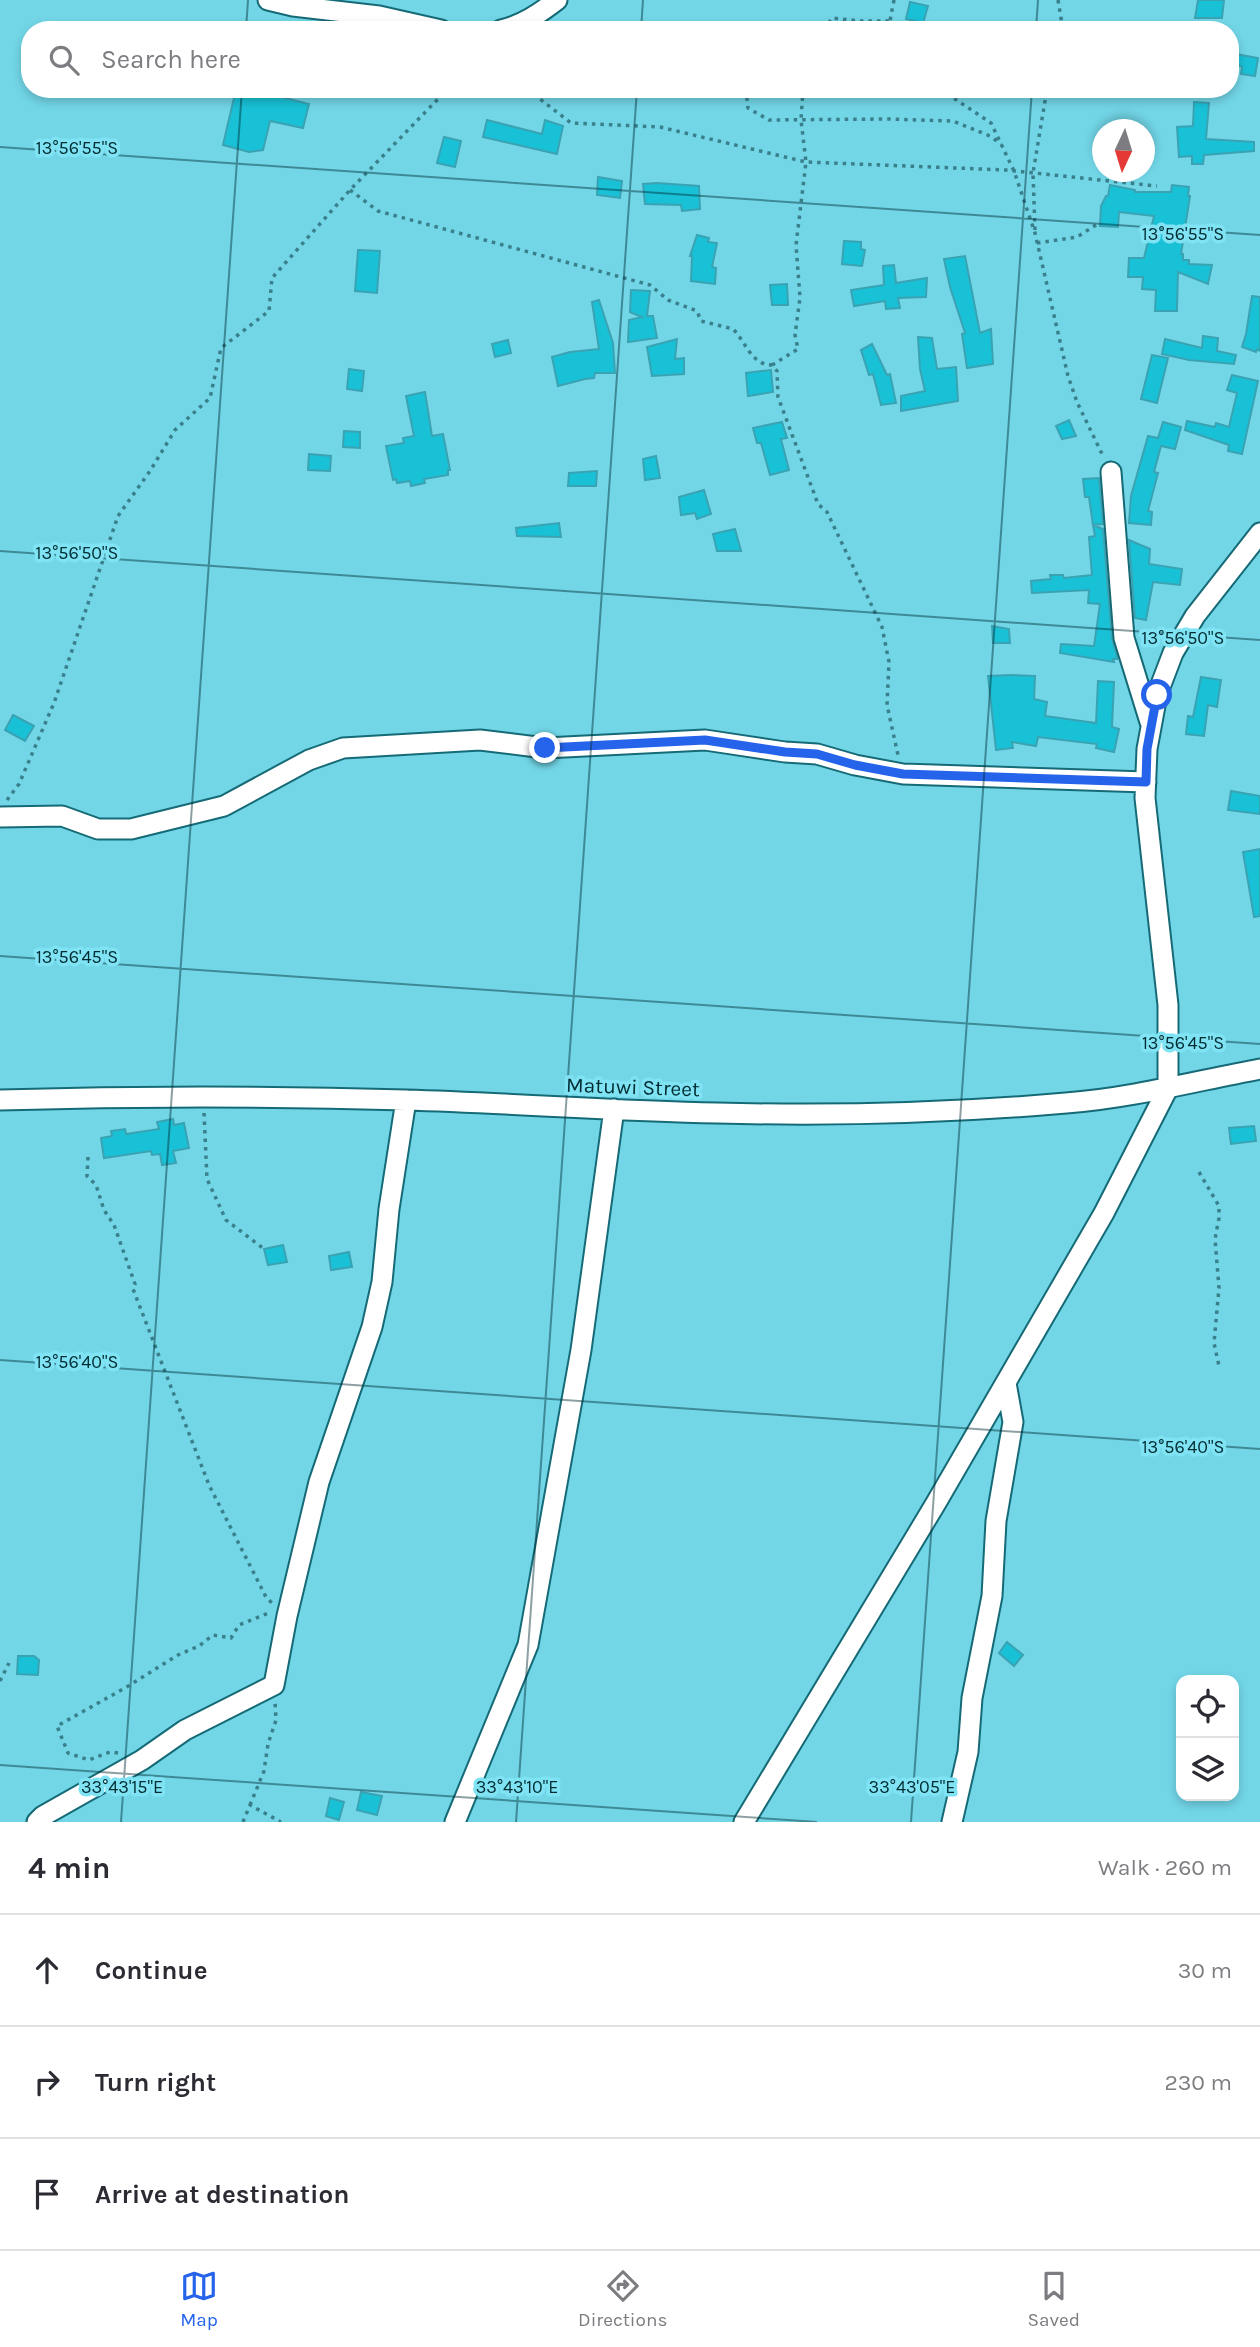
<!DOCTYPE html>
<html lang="en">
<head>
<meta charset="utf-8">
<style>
	:root { --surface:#fff; --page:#f7f7f7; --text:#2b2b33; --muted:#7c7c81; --line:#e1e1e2; --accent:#2563eb }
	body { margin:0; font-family:Karla,sans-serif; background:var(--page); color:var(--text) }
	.controls { position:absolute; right:21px; bottom:21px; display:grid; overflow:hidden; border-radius:14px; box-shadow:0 4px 10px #0003 }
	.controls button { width:63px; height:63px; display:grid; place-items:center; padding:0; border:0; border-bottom:2px solid var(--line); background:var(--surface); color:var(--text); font:35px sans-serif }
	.compass { position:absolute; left:1092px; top:119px; width:63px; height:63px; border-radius:50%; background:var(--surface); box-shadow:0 4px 10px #0003; rotate:184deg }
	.stop { position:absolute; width:21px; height:21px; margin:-16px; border:5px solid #2563eb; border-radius:50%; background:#fff }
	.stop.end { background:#2563eb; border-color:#fff; box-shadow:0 2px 7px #0008 }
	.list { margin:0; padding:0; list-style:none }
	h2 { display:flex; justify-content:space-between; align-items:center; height:91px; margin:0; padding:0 28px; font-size:30px }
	h2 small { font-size:23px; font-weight:400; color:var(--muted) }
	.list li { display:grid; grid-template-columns:46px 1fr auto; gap:21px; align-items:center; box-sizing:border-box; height:112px; padding:0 28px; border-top:2px solid var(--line) }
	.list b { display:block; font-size:26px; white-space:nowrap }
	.list em { font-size:23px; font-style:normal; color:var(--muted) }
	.icon { flex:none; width:38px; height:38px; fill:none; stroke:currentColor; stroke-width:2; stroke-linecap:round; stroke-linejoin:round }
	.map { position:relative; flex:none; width:1260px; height:1822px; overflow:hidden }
	.search { position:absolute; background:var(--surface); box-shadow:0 4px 10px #0003; left:21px; right:21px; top:21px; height:77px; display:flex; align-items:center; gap:18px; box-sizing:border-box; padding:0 24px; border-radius:28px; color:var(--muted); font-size:26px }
	.sheet { height:427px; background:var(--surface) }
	nav { display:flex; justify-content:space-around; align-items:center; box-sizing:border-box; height:98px; border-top:2px solid var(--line); background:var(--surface); font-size:19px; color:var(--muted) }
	nav a { display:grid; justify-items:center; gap:4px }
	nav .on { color:var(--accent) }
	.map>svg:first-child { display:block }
</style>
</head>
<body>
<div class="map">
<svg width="1260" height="1822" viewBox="0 0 1260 1822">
	<rect width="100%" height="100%" fill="#72d6e7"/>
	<path fill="#19c1d7" stroke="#3aa3b3" stroke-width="2" d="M1198 0H1224L1222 18H1195Z
		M910 2 928 6 923 23 906 19Z
		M1230 53 1258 58 1255 76 1241 74 1242 67 1230 61Z
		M236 89H278L277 96 309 104 303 128 270 121 263 150 249 152 223 145Z
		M1194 102 1209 103 1206 139 1254 142V151L1204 155 1203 164H1192V156L1179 157 1177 127 1193 126Z
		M487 120 542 134 545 120 563 126 557 154 483 137Z
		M444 137 461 141 455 167 437 163Z
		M598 177 622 181 620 198 597 195Z
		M657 183 699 186 700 209 682 211 681 205 645 204 643 184Z
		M1110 185 1135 190V192H1171L1172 185 1189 187 1188 196H1190L1181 254H1183V260H1189V264L1212 265 1208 284 1178 272 1177 311H1155L1156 290 1142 289 1143 277H1128L1129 258H1144L1154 216 1119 212 1118 227 1100 226 1101 206 1106 196H1108Z
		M697 235 709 238 708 242 717 243 712 267 716 268 715 284 691 281 692 256H690Z
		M844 241 861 242V249L865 250 862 266 842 264Z
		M358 250 380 251 377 293 355 291Z
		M965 256 980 333 991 329 993 364 967 368 962 334 965 333 950 287 944 259Z
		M894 265 896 283 927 278 926 297 898 298 900 308 886 309 885 301 854 306 851 290 884 285 883 266Z
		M787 284 788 305H772L770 285Z
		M631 290 650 291 647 316H653L657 338 628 342 629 320 642 317 630 312Z
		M1252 296 1260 297V351L1257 349 1256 352 1242 347 1246 334Z
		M599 300 613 343 615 373H595L594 378 585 379 558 386 552 357 570 352 599 349 592 302Z
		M1203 336 1218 338 1217 351 1236 355 1234 364 1189 360 1162 354 1165 339 1202 348Z
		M918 337 932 338 937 369 956 367 958 401 901 411V396L925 391 920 369Z
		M677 339 675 359 684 358V374L652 376 647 347Z
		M508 340 511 353 495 357 492 344Z
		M872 344 887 375 890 374 896 403 881 405 873 374 869 375 861 350Z
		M1152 355 1168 358 1157 403 1141 399Z
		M349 369 364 371 362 391 347 389Z
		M771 370 773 392 748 396 746 373Z
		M1232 375 1258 381 1242 454 1228 451 1229 445 1185 430 1187 421 1215 427 1216 423 1229 427 1237 393 1227 390Z
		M425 392 432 436 443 434 450 470H448V475L424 479 425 483 411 486 410 481 397 483 396 479 393 480 386 446 404 443 403 438 414 436 406 396Z
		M1069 420 1076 436 1062 439 1056 426Z
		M782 422 787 438 781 439 789 470 770 475 761 443H757L753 428Z
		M1163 422 1181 427 1175 449 1161 446 1154 472 1158 473 1148 511 1152 512 1151 525 1129 523 1131 496 1148 436 1158 438Z
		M344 431 360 432V448L343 447Z
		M309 454 331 456 330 471 308 470Z
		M656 456 660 478 645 480 643 459Z
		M597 471 596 486H568L569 473Z
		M1099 478 1103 524 1093 525 1089 497H1085L1083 479Z
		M704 490 711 514 697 519 695 513 681 515 679 497Z
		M559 523 561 537 517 536 516 528Z
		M1093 525 1103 529 1112 639 1117 656V659H1113L1114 662 1060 653 1061 644 1094 646 1100 604 1088 603 1089 590 1032 593 1031 581 1051 579 1050 575H1063L1064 578 1092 575 1089 537 1095 536Z
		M735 529 741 551H717L713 534Z
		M1129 540 1150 549 1149 564 1182 569 1180 585 1153 582 1146 620 1135 618Z
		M992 626 1009 629 1010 643H993Z
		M1012 675 1035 676 1034 699 1047 702 1045 716 1096 723 1098 681 1114 682 1112 727 1119 729 1114 752 1096 748 1097 744 1038 737 1036 746 1012 742 1013 748 996 750 988 676Z
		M1201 677 1221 680 1217 707 1208 705 1204 736 1186 734 1188 716 1193 717Z
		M13 715 34 726 25 741 5 730Z
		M1231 791 1260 796V814L1228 810Z
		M1260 849V916L1254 917 1243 852Z
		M173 1119 174 1125 184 1123 189 1148 173 1151 176 1163 162 1165 160 1154 152 1155 151 1151 104 1158 101 1138 112 1136 111 1131 125 1129 126 1134 159 1129 157 1122Z
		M1254 1126 1256 1141 1231 1144 1229 1128Z
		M283 1245 287 1262 268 1265 264 1249Z
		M349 1252 352 1267 331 1270 329 1256Z
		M1007 1642 1023 1655 1014 1666 999 1653Z
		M18 1656H34L39 1660 38 1675 17 1674Z
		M361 1792 382 1796 377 1815 357 1810Z
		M330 1798 344 1802 339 1820 326 1816Z"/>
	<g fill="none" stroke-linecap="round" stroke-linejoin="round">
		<g stroke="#156a76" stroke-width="23">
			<path id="minor" d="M268 0 293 6 379 16 441 30
				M501 30C523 25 540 13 557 0
				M1111 472 1124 638 1150 722
				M0 817 62 816 98 829H131L224 806 309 760 343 748 480 740 545 748 705 740 785 752 817 754 855 765 903 774 1146 782
				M0 1100C135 1096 271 1096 406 1100 510 1103 614 1111 717 1113 833 1116 951 1113 1066 1103 1131 1098 1196 1081 1260 1069
				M37 1822 43 1816 142 1760 185 1730 274 1685 287 1616 319 1482 372 1327 382 1282 389 1209 406 1100
				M455 1822 528 1645 581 1350 614 1109
				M744 1822 936 1503 1104 1213 1168 1088V1005L1145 798 1147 749 1157 695 1173 653 1195 616 1260 533
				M952 1822 968 1752 972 1698 992 1596 996 1521 1013 1422 1006 1383"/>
		</g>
		<path stroke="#39808c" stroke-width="3.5" stroke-dasharray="3.5 5" stroke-linecap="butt" d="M894 0 890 21 900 30
			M1058 0 1063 30
			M824 30 832 18 860 21H890
			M527 89 571 123 660 127 806 162 1006 170 1157 186
			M746 89 748 108 769 120 887 119 953 121 990 136 1001 144
			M940 89 991 123 1014 171 1035 233 1068 376 1077 402 1103 456
			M350 190 378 211 650 285 668 300 697 311 701 321 733 329C746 342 751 365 772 365L777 371 778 397 818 504 827 512 882 627 889 662 887 705 898 755
			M1035 230 1033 173 1047 89
			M1037 243 1077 237 1096 225
			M772 365 798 349 795 335 800 298 796 245 806 162 801 120 803 89
			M7 800 19 784 54 703 118 516 150 471 175 430 210 398 221 348 269 311 272 278 350 190 436 101 453 89
			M204 1113 207 1179 226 1220 264 1249
			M88 1157 87 1176 96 1185 104 1210 114 1225 135 1284 133 1289 209 1485 266 1597 272 1603
			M1199 1172 1219 1206V1218L1215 1239 1219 1288 1214 1343 1219 1366
			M0 1681 9 1663
			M118 1753 110 1752 89 1760 68 1753 57 1726 125 1688 178 1655 199 1646 213 1635 231 1638 239 1625 271 1612
			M250 1805 264 1771 268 1744 276 1720 275 1702
			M243 1822 250 1805 281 1822"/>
		<use href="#minor" stroke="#fff" stroke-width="19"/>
	</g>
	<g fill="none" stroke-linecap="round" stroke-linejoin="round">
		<path stroke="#2563eb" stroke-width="9" d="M545 748 705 740 785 752 817 754 855 765 903 774 1146 782 1147 749 1157 695"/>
	</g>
	<path fill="none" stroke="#002c32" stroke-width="2" stroke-opacity="0.45" d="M246 30 248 0M641 30 643 0M1036 30 1038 0M0 147 1260 235M0 551 1260 640M0 956 1260 1044M0 1360 1260 1449M0 1765 817 1822M121 1822 242 89M516 1822 637 89M911 1822 1032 89"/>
	<g text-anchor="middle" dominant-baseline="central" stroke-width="7" stroke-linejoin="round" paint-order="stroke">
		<g font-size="21" fill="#002c32" stroke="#7fe3f4">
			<text transform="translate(633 1087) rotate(2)">Matuwi Street</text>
		</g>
	</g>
	<g font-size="18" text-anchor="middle" fill="#002c32" stroke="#7fe3f4" stroke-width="7" stroke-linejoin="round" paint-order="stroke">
		<text x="77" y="154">13°56'55"S</text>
		<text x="1183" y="240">13°56'55"S</text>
		<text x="77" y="559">13°56'50"S</text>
		<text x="1183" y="644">13°56'50"S</text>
		<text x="77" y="963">13°56'45"S</text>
		<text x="1183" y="1049">13°56'45"S</text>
		<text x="77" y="1368">13°56'40"S</text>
		<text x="1183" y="1453">13°56'40"S</text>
		<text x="122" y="1793">33°43'15"E</text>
		<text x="517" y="1793">33°43'10"E</text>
		<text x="912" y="1793">33°43'05"E</text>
	</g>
</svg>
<div class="controls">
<button><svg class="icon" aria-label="locate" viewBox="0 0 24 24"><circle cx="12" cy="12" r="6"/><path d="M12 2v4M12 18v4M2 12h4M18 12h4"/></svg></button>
<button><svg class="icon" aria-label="layers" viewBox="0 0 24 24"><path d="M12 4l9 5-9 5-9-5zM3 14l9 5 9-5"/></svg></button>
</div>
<svg class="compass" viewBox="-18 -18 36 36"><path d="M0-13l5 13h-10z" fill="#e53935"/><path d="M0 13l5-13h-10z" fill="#7c7c81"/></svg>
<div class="stop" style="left:1157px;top:695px"></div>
<div class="stop end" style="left:545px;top:748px"></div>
<div class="search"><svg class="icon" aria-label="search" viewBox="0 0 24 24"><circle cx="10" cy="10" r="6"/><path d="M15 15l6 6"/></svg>Search here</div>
</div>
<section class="sheet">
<h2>4 min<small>Walk · 260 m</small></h2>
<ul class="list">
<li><svg class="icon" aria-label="ahead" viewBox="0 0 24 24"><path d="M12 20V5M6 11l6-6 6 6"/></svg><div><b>Continue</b></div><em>30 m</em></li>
<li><svg class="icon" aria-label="right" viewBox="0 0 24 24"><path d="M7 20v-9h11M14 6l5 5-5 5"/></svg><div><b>Turn right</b></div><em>230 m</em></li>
<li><svg class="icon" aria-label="arrive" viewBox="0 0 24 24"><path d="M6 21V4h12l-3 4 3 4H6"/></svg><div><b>Arrive at destination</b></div></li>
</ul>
</section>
<nav>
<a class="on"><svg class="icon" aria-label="map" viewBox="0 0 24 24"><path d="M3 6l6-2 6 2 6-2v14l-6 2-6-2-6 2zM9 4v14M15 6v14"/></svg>Map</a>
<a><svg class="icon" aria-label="directions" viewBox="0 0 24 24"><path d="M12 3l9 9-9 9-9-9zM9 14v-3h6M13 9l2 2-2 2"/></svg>Directions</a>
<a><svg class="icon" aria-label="saved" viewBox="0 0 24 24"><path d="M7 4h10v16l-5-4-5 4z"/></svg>Saved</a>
</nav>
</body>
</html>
